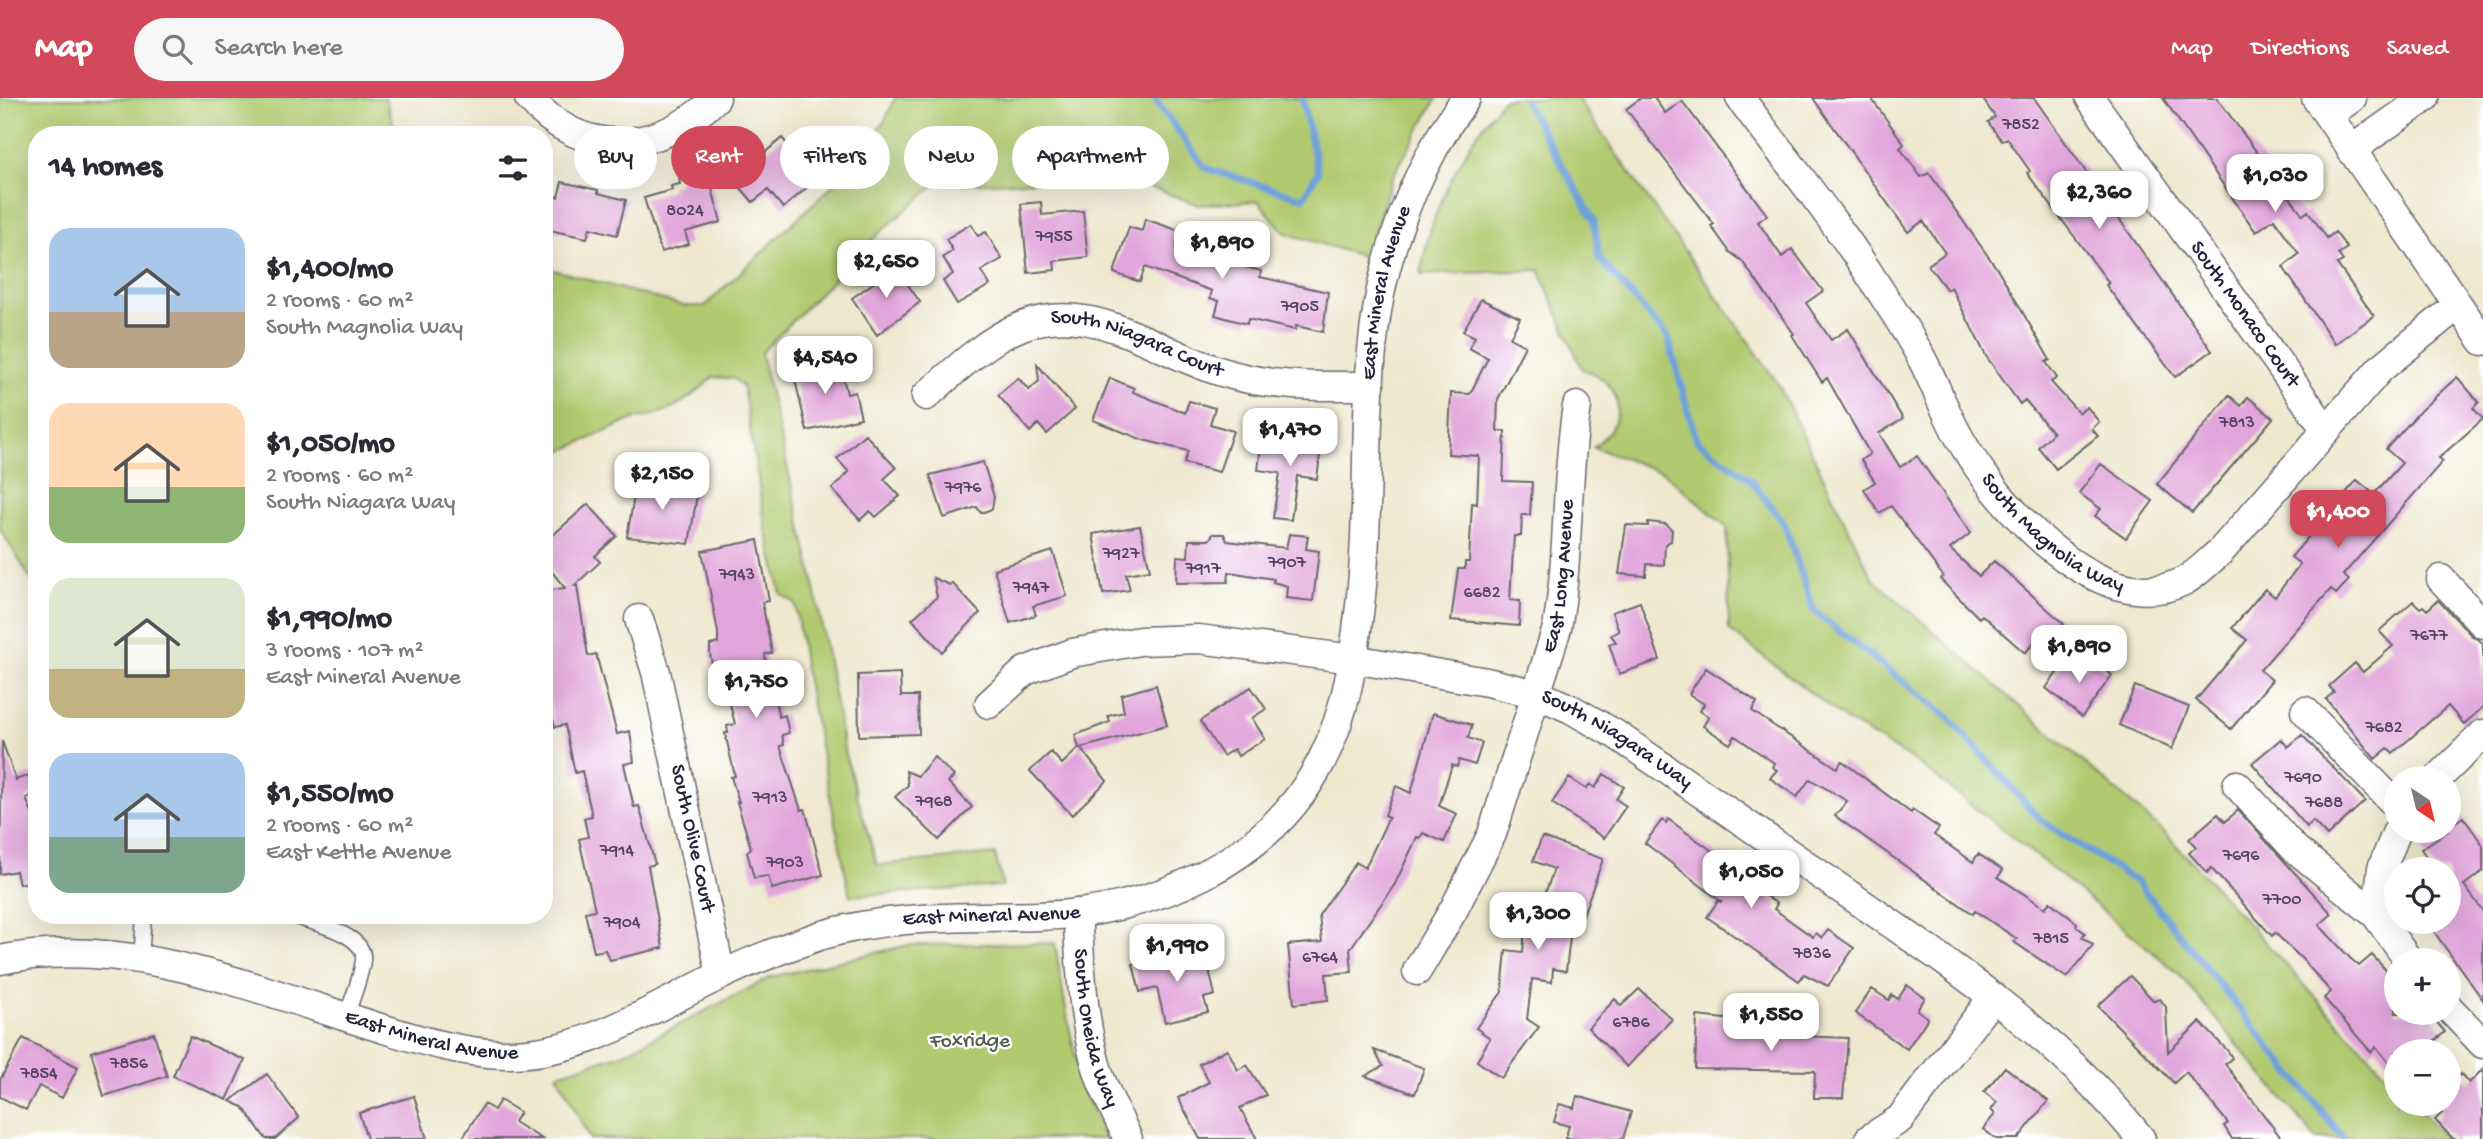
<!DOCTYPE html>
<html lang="en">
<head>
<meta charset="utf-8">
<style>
  body { margin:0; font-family:"Gochi Hand",sans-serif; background:#f7f7f7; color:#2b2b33; height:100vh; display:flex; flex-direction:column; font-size:26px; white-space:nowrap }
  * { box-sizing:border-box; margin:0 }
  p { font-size:23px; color:#7c7c81 }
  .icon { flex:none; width:38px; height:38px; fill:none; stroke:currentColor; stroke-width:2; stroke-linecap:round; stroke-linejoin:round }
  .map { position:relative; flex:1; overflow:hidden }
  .sheet { position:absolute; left:28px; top:28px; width:525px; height:798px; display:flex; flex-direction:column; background:#fff; border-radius:28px; box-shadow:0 7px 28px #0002 }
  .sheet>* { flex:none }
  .guide { position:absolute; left:574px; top:28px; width:665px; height:63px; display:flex; gap:14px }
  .needle { width:46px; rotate:145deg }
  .fabs { position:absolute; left:2384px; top:668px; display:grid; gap:14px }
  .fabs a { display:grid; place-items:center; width:77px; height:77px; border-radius:50%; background:#fff; box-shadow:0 7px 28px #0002; font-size:35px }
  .price { position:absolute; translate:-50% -60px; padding:0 16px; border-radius:14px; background:#fff; color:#222; font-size:23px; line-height:46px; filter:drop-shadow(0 2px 4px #0008) }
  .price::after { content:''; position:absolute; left:50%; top:42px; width:21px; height:16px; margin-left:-10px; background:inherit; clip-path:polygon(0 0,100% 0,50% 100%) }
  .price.active { background:#d1495b; color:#fff }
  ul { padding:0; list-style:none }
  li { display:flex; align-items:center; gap:21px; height:175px; padding:0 21px }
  li span { display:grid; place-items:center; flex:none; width:196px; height:140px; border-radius:21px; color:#555 }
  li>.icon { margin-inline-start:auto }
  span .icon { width:84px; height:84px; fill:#fffc; stroke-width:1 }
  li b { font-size:30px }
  h2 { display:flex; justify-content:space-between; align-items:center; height:84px; padding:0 21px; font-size:30px }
  .pill { padding:0 24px; border-radius:32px; background:#fff; box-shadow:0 7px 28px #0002; font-size:24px; line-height:63px }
  .pill.active { background:#d1495b; color:#fff }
  header { display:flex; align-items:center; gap:42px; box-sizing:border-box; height:98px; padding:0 35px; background:#d1495b; color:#fff }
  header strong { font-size:33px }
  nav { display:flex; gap:38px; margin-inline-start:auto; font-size:24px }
  .search { width:490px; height:63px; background:#f7f7f7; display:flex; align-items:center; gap:18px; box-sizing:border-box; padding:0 24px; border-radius:38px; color:#7c7c81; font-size:26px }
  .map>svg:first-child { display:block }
  .green { fill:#b1ca70; stroke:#6a7656; stroke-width:2 }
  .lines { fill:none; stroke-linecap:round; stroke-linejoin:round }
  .stream { stroke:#6da0d9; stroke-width:7 }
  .building { fill:#e1a5db }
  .lane-casing { stroke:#69676e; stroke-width:17 }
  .street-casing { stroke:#69676e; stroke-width:31 }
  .lane { stroke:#fff; stroke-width:14 }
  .street { stroke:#fff; stroke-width:28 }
  .labels { text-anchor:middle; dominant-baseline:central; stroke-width:5; stroke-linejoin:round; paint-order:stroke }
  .number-label { font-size:18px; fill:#524363 }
  .street-label { font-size:21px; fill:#22223b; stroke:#fff }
  .park-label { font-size:21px; fill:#545d4e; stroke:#fff }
</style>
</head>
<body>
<header>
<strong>Map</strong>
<div class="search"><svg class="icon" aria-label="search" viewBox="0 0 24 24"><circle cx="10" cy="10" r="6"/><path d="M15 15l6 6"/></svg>Search here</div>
<nav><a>Map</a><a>Directions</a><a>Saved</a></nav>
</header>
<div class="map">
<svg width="2483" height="1041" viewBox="0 0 2483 1041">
  <rect width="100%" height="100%" fill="#fff"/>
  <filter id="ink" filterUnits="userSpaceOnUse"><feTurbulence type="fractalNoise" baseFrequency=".0143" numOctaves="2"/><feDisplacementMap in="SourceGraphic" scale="14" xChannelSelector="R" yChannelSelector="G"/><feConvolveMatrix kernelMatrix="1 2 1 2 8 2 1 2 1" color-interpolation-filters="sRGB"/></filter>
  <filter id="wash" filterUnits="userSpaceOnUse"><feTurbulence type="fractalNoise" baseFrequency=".00686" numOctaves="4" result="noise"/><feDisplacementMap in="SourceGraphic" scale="28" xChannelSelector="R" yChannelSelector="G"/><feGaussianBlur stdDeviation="1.57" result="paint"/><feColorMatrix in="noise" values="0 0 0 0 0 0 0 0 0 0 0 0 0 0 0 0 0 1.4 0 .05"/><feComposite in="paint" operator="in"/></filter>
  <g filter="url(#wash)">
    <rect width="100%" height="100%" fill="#eee8ce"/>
    <!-- green -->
    <path class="green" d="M0 0H385L397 37H37V491L0 431Z
      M895 0H1437L1393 78 1365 159 1285 135 1258 103 1199 107 1125 80 935 87 877 137 761 255 813 480 845 656 877 767 995 756 1003 788 850 798 806 578 795 505 781 496 766 431 743 289 734 281 713 279C691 301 667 318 636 320L544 361V169L684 208H705L852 69 885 22Z
      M1504 0H1577L1777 284 1873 481 2166 736 2396 987V1006H2413L2446 1041H2316L2178 875 2045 765 1919 666 1846 622 1729 532 1727 429 1664 375 1593 349C1629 324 1625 284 1582 271L1539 172 1421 177C1428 115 1464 48 1504 0Z
      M1055 845C1066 912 1074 981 1106 1041H590L557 976 622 956 771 879 909 847Z"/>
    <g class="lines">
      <!-- stream -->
      <path class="stream" d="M1154 0 1205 70 1303 100 1318 74 1302 0
        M1525 4 1594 122 1599 161 1668 239 1696 342 1750 381 1784 425 1814 513 1947 618 2041 722 2138 785 2344 1041"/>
    </g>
    <g id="blocks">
      <!-- building -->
      <path class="building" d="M1641 0H1654L1665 15 1682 3 1767 117 1758 124 1782 159 1792 151 1823 193 1806 205 1831 242 1848 231 1903 321 1879 335 1900 369 1917 358 1971 435 1950 451 1979 478 1994 463 2064 526 2041 549 2035 543 2025 555 1982 517 1979 520 1940 481 1943 478 1891 408 1879 415 1864 391 1875 384 1861 362 1870 356 1827 280 1822 284 1792 237 1794 236 1742 163 1730 154 1711 128 1714 126 1626 11Z
        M1813 0H1871L1904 46 1900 50 1921 79 1929 75 2000 175 2050 262 2046 264 2057 280 2051 284 2079 315 2087 309 2099 324 2092 331 2098 338 2056 371 2038 349 2053 335 2025 302 2020 306 1986 258 1951 189 1947 192 1928 167 1945 155 1923 123 1908 134Z
        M1982 0H2034L2212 253 2175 279 2106 187 2109 185 2027 75 2030 73 2007 40 2002 43 1988 24 1995 19Z
        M2163 0H2217L2303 117 2308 113 2327 140 2335 134 2347 150 2338 156 2343 163 2337 166 2374 218 2335 246 2283 169 2299 156 2274 121 2256 134Z
        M782 40 817 81 783 110 768 92 753 104 722 68 745 49 756 62Z
        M707 72 721 124 685 134 689 146 661 154 644 100 672 92 671 88 680 86 679 80Z
        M562 84 598 92V95L626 102 617 137 590 130 587 140 544 131 552 98 558 99Z
        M1041 104 1042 117 1083 113 1088 159 1054 163 1055 172 1028 175 1021 106Z
        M1145 121 1180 133 1176 150 1261 173 1260 179 1328 194 1323 234 1296 228 1295 232 1248 221 1247 226 1215 217 1219 203 1210 200 1212 193 1145 169 1140 184 1114 175 1129 129 1142 133Z
        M971 126 978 138 986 134 1002 161 981 173 990 187 957 206 943 183 953 176 943 159 953 153 946 141Z
        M887 168 899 174 920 204 877 237 852 200 879 181 878 174Z
        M1481 201 1520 220 1510 240 1525 248 1498 301 1497 333H1505L1503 383 1532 384 1530 417H1522L1521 438H1514L1510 502 1520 503 1519 528 1451 522 1458 471H1465V464H1469L1472 405 1477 406 1479 358 1448 356 1451 295 1470 296 1488 260 1469 250 1475 239 1463 233Z
        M839 262 847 296 855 294 861 320 807 333 793 273Z
        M1037 266 1075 311 1047 336 1038 326 1030 334 998 297 1018 280 1029 292 1039 283Z
        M2457 279 2479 304 2473 310 2483 321 2439 360 2443 363 2343 477 2349 482 2336 496 2331 491 2260 572 2272 582 2231 631 2196 602 2247 542 2232 530 2265 491 2275 499 2300 466 2291 459 2357 382 2374 396 2402 365 2386 351 2421 312Z
        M1110 280 1134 290 1133 294 1185 315 1189 303 1215 310 1210 326 1233 333 1219 374 1184 365 1188 353 1143 342 1093 322Z
        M2229 297 2241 308 2248 299 2273 320 2192 415 2157 386Z
        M865 336 896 370 884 381 900 398 876 419 870 413 860 422 832 391 849 374 837 361Z
        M1297 338 1322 341 1317 381 1297 378 1291 422 1273 420 1280 375 1258 372 1262 341 1288 344 1289 341 1297 342Z
        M983 364 994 399 992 411 981 415 977 409 944 420 930 377Z
        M2101 366 2153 403 2126 440 2095 418 2101 411 2079 395Z
        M637 381 698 391 689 446 627 439Z
        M588 406 617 438 595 458 600 464 574 488H577L588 558 596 556 617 636 630 633 634 664 624 666 634 709 639 708 655 766 648 768 663 850 610 862 605 852 594 854 585 814 595 812 579 741 588 739 584 720 592 718 582 673 575 675 565 627 555 629 544 582V493L565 490 544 464V445Z
        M1648 424 1666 426 1672 432 1671 443 1665 446 1664 467 1647 466 1646 478 1619 476 1626 427 1648 428Z
        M1140 428 1150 472 1126 476 1130 492 1103 496 1093 436Z
        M1213 436H1224L1227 443 1286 450 1289 436 1308 438 1306 451 1319 453 1313 503 1286 500 1287 488 1273 484 1274 481 1229 474 1228 484 1176 485 1177 458 1188 459 1189 442H1209Z
        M758 442 769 503 762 504 772 555 765 556 766 567 779 619 785 617 789 635 782 637 784 647 780 648 801 712 805 711 823 777 772 791 768 778 754 780 747 754 751 750 737 704H739L731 679 735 678 725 635H728L727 628 735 626 725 586 716 588 710 555V547L718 545V534L702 453Z
        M1053 453 1067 498 1033 508 1036 517 1010 525 994 471Z
        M933 480 950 487 952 485 980 515 942 554 912 521 937 499Z
        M2438 502 2471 537 2483 545V609L2464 626 2448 608 2393 655 2388 650 2375 661 2326 601 2334 594 2329 588 2355 565 2363 574 2393 548 2379 533 2413 503 2420 510 2423 508 2427 512Z
        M1640 504 1660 562 1619 576 1609 546 1616 544 1611 537 1619 533 1612 514Z
        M2067 561 2086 571 2092 563 2112 577 2082 619 2046 590Z
        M1706 570 1757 604 1752 613 1837 670 1842 663 1911 715 1913 712 1939 730 1934 737 1973 764 1978 756 2003 772 1998 779 2045 810 2050 804 2077 825 2076 828 2085 835 2082 839 2093 847 2067 880 2014 844 2017 841 1975 813 1973 816 1835 718 1847 703 1810 681 1797 699 1770 680 1777 672 1772 669 1774 665 1735 638 1730 646 1703 628 1709 619 1700 613 1704 606 1689 596Z
        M900 575 901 598H918L919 636 859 638 858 577Z
        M1156 587 1167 627 1080 650 1107 683 1072 717 1030 673 1051 654 1062 666 1079 650 1075 637 1110 624 1108 618 1124 614 1121 597Z
        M2135 588 2189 609 2172 651 2119 627Z
        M1251 589 1266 611 1252 620 1265 641 1238 658 1234 651 1223 658 1200 623Z
        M1433 615 1472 627 1468 640 1482 645 1475 667 1459 662 1457 669 1452 667 1439 708 1457 716 1444 744 1423 735 1420 740 1417 739 1395 786 1350 851 1352 874 1326 876 1328 902 1294 906 1288 847 1322 844 1319 817 1356 764 1365 770 1389 719 1385 717 1396 688 1411 695Z
        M2302 637 2365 703 2327 738 2313 723 2307 729 2252 665 2281 641 2288 649Z
        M2 643 16 682 32 676 37 688V696L26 700 37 728V783L19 786 16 773 0 776Z
        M934 659 954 678 948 684 972 709 939 742 895 699 908 687 906 673 918 678Z
        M1604 676 1624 689 1616 701 1626 708 1604 740 1552 705 1569 680 1586 691 1590 686 1595 690Z
        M2238 712 2332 816 2319 827 2350 860 2359 868 2372 857 2396 883V915H2429L2445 934 2433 944 2441 954H2396V973L2376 949 2371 954 2324 900 2331 894 2302 861 2275 835 2272 838 2211 770 2207 775 2189 755 2196 749 2189 741 2218 716 2225 724Z
        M2463 719 2483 747V773L2464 787 2483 813V902L2427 824H2448V772H2436L2421 751 2448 733V729Z
        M1668 721 1762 789 1759 793 1777 806 1774 811 1813 839 1816 835 1822 840 1828 832 1854 850 1828 888 1804 876 1799 883 1707 819 1718 803 1722 804 1645 745 1662 722 1666 725Z
        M1542 739 1603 761 1583 817 1573 814 1566 873 1553 871 1552 884 1532 881 1527 921 1539 929 1501 980 1477 963 1490 940 1476 930 1502 894 1506 852 1523 854 1525 831H1532L1554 771 1533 763Z
        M1196 852 1199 865 1207 863 1215 897 1204 900 1208 914 1165 924 1157 890 1140 894 1133 866Z
        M2130 878 2154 903 2160 901 2166 909 2168 954 2200 924 2228 953 2232 960 2225 966 2282 1041H2232L2224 1028 2228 1025 2186 974 2174 985 2098 908Z
        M1907 887 1925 900 1917 912 1928 920 1907 951 1855 915 1872 891 1889 902 1892 897 1898 901Z
        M1639 891 1672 921 1627 969 1588 930 1615 901 1621 908Z
        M1697 918 1743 923V928L1767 931V937L1848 940 1843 1000H1814L1815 973 1695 971Z
        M154 935 167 978 104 998 91 954Z
        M190 938 245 962 227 1002 173 978Z
        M23 940 78 969 62 1000 39 988 26 1012 0 999V982Z
        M1227 951 1238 972 1247 967 1266 997 1240 1010 1257 1041H1200L1178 1000 1209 984 1199 966Z
        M1374 952 1424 970 1415 996 1365 978 1383 968Z
        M2005 969 2048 1003 2018 1041H1996L1983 1031 1995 1016 1991 1012 1997 1004 1984 994Z
        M2483 971V1041H2453L2435 1022 2442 1015 2434 1006H2448V988L2461 976 2469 985Z
        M267 976 299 1020 275 1041H266L243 1009 230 1003Z
        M414 998 427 1041H367L359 1015Z
        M1577 998 1631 1014 1623 1041H1565L1569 1028 1554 1024 1559 1006 1574 1010Z
        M500 1002 520 1014 514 1024 542 1041H462L484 1006 494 1012Z"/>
    </g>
  </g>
  <g filter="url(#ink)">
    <use href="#blocks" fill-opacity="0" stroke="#69676e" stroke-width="2"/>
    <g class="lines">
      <defs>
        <path id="lane" d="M289 817C308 824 367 835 363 862 361 880 352 901 346 919
          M141 862 144 817"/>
        <g id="street">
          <path d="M529 0C583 62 659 56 716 0"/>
          <path id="s1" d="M1740 0C1786 62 1836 123 1877 188 1893 212 1909 236 1922 261 1937 290 1948 323 1966 351 2003 412 2103 524 2184 483 2197 476 2209 463 2221 453L2380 271 2458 207"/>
          <path id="s2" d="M2090 0 2326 332"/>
          <path d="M2316 0 2483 243"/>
          <path d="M2328 17 2352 0"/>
          <path d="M2351 52 2425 0"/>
          <path id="s3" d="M926 298C995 236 1038 196 1133 237 1163 249 1191 265 1222 274 1271 290 1319 288 1370 288"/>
          <path d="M2441 481 2483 526"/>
          <path id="s4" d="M639 521 656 574 721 877"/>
          <path id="s5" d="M989 606 1025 573 1072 555 1140 543 1199 541 1353 561 1487 584 1537 596 1571 611 1615 636C1695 691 1776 746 1857 802 1960 873 2062 942 2141 1041"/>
          <path d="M2305 613 2396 707"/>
          <path d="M2437 681 2483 636"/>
          <path d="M2237 687 2294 750 2376 817 2409 863"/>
          <path id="s6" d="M1077 815C1081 871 1082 929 1101 982 1109 1002 1119 1021 1128 1041"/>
          <path d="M2376 817 2382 770 2397 733"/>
          <path id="s7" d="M0 862C126 836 253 890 371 927 414 940 458 955 505 956 584 957 652 910 721 877 753 862 786 849 819 838 892 816 965 820 1039 818 1150 815 1270 765 1322 662 1348 611 1355 554 1361 498 1371 404 1362 307 1377 213 1389 139 1421 61 1466 0"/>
          <path id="s8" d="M1417 873 1454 811 1492 736 1557 530C1570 457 1565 382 1577 308"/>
          <path d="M2448 909 2483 946"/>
          <path d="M1869 1041 1900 1021 1993 899"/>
        </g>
      </defs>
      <!-- lane casing -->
      <use href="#lane" class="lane-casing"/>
      <!-- street casing -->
      <use href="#street" class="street-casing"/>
      <!-- lane -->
      <use href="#lane" class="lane"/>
      <!-- street -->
      <use href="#street" class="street"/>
    </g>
  </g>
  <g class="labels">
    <!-- number labels -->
    <g class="number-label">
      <text x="2021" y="27">7852</text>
      <text x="685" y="113">8024</text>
      <text x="1054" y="139">7955</text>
      <text x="1300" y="209">7905</text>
      <text x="2237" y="325">7813</text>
      <text x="963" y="390">7976</text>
      <text x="1121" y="456">7927</text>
      <text x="1287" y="465">7907</text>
      <text x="1203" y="471">7917</text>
      <text x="737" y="477">7943</text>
      <text x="1031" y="490">7947</text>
      <text x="1482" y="495">6682</text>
      <text x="2429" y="538">7677</text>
      <text x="2384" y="630">7682</text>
      <text x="2303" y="680">7690</text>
      <text x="770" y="700">7913</text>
      <text x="934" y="704">7968</text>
      <text x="2324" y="705">7688</text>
      <text x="617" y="753">7914</text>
      <text x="2241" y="758">7696</text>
      <text x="785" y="765">7903</text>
      <text x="2282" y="802">7700</text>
      <text x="622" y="825">7904</text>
      <text x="2051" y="841">7815</text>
      <text x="1812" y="856">7836</text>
      <text x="1320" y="860">6764</text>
      <text x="1631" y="925">6786</text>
      <text x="129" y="966">7856</text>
      <text x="39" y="976">7854</text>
    </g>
    <!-- street labels -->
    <g class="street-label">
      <text stroke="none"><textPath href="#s7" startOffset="1892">East Mineral Avenue</textPath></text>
      <text stroke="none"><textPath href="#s2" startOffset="266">South Monaco Court</textPath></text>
      <text stroke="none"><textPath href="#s3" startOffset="240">South Niagara Court</textPath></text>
      <text stroke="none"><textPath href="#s1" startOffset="542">South Magnolia Way</textPath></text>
      <text stroke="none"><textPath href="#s8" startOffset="424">East Long Avenue</textPath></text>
      <text stroke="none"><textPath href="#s5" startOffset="662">South Niagara Way</textPath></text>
      <text stroke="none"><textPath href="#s4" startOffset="226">South Olive Court</textPath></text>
      <text stroke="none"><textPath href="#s7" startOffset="1031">East Mineral Avenue</textPath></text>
      <text stroke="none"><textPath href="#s6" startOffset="117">South Oneida Way</textPath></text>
      <text stroke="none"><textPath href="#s7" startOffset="443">East Mineral Avenue</textPath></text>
    </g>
    <!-- park labels -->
    <g class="park-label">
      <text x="970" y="944">Foxridge</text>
    </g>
  </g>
</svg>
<div class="fabs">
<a><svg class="needle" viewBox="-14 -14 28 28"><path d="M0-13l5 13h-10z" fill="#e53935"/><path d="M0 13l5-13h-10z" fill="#7c7c81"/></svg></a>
<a><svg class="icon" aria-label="locate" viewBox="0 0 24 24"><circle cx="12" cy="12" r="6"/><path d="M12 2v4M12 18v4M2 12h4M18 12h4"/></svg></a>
<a>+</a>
<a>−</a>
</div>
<b class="price" style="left:2275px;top:116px">$1,030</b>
<b class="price" style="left:2099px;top:133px">$2,360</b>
<b class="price" style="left:1222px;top:183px">$1,890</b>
<b class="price" style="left:886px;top:202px">$2,650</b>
<b class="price" style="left:825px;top:298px">$4,540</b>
<b class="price" style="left:1290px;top:370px">$1,470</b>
<b class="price" style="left:662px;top:414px">$2,150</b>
<b class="price active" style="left:2338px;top:452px">$1,400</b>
<b class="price" style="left:2079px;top:587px">$1,890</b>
<b class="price" style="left:756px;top:622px">$1,750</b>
<b class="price" style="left:1751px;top:812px">$1,050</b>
<b class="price" style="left:1538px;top:854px">$1,300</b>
<b class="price" style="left:1177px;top:886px">$1,990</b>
<b class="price" style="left:1771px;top:955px">$1,550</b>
<div class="guide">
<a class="pill">Buy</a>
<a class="pill active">Rent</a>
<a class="pill">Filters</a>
<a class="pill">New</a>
<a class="pill">Apartment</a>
</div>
<section class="sheet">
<h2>14 homes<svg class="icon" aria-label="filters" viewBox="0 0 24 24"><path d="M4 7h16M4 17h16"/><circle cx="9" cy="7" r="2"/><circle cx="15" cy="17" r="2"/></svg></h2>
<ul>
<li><span style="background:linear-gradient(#a9c7e8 60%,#b9a48a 0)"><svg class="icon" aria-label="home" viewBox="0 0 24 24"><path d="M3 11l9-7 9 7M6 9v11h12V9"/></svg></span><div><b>$1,400/mo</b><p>2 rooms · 60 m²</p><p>South Magnolia Way</p></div></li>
<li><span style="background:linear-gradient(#ffd9b3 60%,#8fb573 0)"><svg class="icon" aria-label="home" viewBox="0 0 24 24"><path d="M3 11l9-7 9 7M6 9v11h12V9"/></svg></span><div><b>$1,050/mo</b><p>2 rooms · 60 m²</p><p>South Niagara Way</p></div></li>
<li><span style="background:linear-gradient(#dfe7d0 65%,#c2b280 0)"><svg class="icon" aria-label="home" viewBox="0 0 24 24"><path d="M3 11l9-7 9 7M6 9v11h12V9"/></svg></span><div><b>$1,990/mo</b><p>3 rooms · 107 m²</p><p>East Mineral Avenue</p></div></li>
<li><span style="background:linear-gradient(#a9c7e8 60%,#7fa58c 0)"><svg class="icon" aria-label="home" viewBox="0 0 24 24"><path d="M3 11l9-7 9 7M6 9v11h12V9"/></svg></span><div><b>$1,550/mo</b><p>2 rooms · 60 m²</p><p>East Kettle Avenue</p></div></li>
</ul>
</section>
</div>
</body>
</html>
